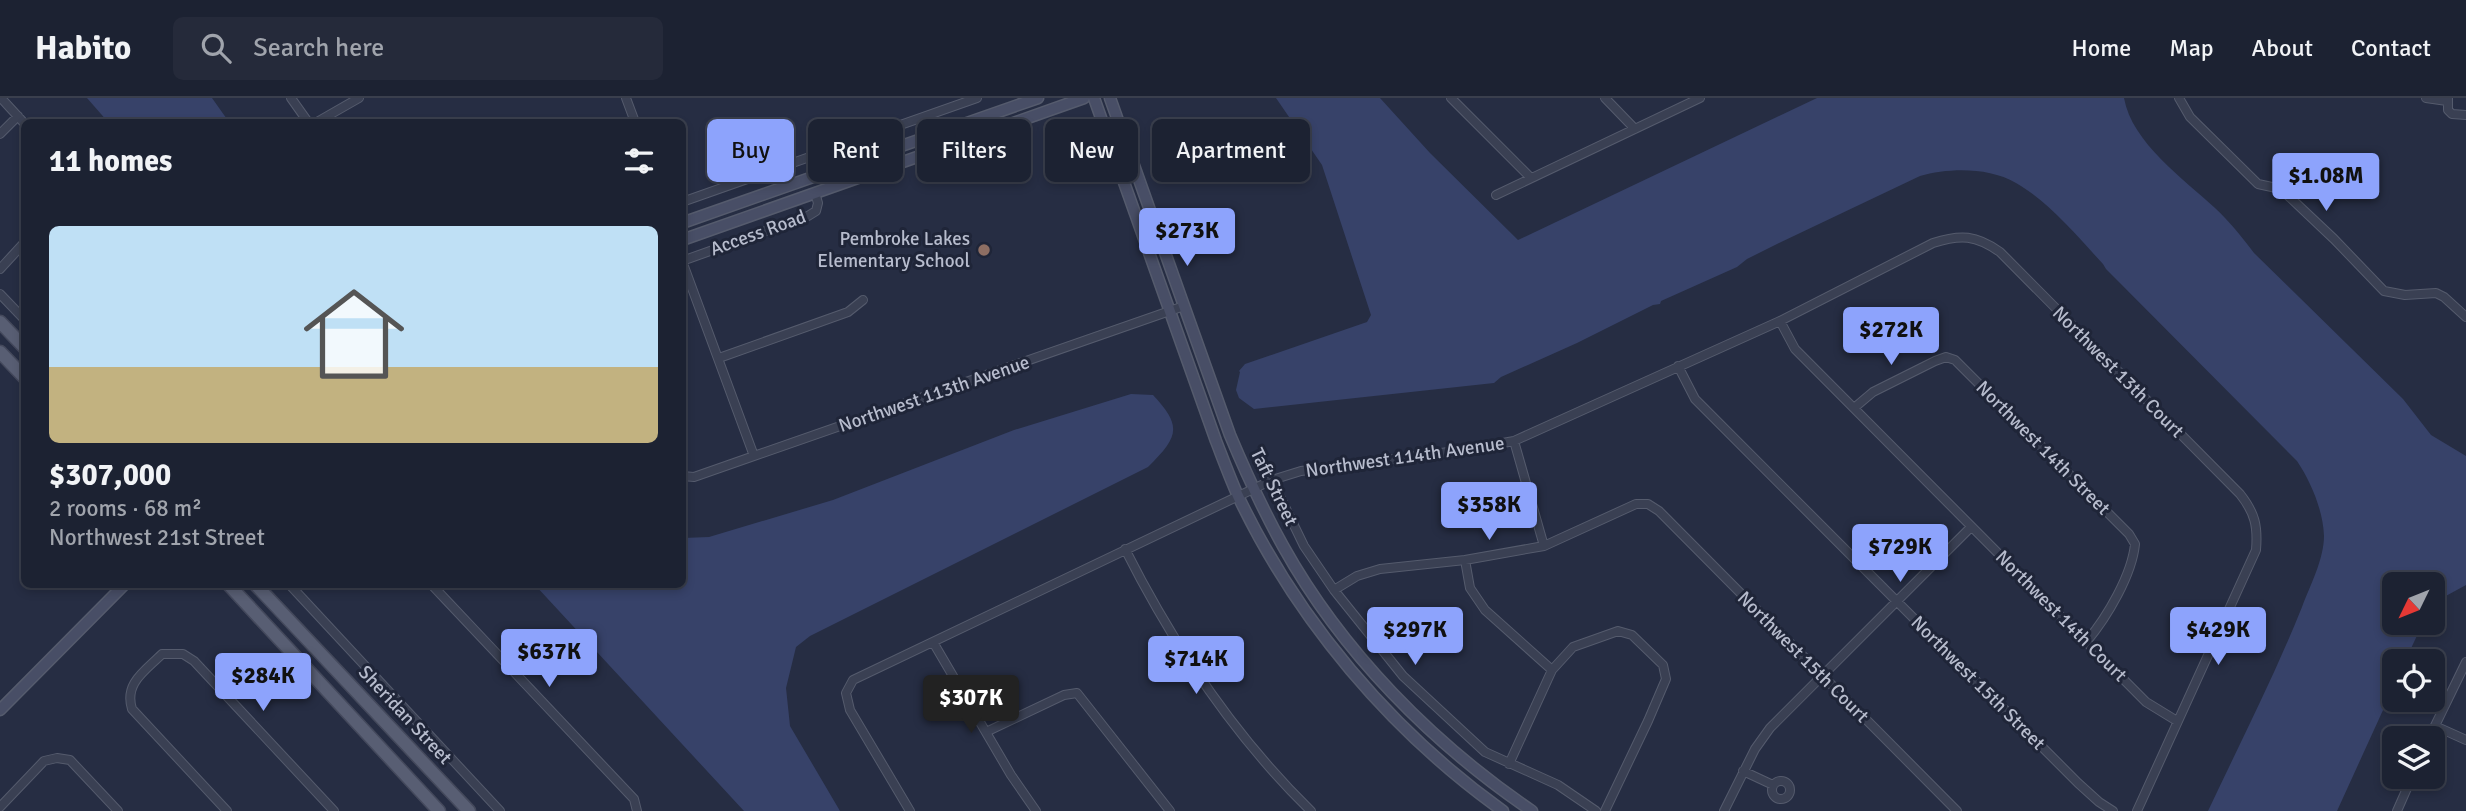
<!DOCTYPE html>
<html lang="en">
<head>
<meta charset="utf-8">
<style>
  body { margin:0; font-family:Signika,sans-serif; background:#252a3a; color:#f1f3f6; height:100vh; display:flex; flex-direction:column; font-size:26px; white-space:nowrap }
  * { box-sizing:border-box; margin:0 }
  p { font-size:23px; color:#a0a4ac }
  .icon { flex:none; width:38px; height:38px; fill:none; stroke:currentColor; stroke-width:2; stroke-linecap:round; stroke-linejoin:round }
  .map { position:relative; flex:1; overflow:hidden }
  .panel { position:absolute; left:21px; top:21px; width:665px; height:469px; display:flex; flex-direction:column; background:#1c2232; border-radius:10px; box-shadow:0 4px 10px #0003,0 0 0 2px #3a3f4d }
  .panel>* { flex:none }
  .hud { position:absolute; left:707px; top:21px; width:665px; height:63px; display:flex; gap:14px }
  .needle { width:46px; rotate:227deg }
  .buttons { position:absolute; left:2382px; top:474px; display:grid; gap:14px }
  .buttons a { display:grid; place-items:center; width:63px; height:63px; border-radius:10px; background:#1c2232; box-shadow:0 4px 10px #0003,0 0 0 2px #3a3f4d; font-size:35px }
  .price { position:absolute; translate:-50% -60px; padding:0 16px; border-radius:7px; background:#8da3fc; color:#111; font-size:23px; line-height:46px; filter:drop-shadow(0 2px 4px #0008) }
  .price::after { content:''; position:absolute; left:50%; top:42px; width:21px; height:16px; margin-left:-10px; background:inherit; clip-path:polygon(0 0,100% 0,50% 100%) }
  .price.selected { background:#222; color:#fff }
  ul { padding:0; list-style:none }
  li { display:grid; align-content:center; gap:14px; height:371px; padding:0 28px }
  li span { display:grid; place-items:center; height:217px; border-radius:10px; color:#555 }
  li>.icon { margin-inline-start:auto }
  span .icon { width:126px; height:126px; fill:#fffc; stroke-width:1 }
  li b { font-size:30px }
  h2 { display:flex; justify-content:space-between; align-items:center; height:84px; padding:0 28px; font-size:30px }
  .pill { padding:0 24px; border-radius:10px; background:#1c2232; box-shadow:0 4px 10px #0003,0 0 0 2px #3a3f4d; font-size:24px; line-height:63px }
  .pill.selected { background:#8da3fc; color:#111 }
  header { display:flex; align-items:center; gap:42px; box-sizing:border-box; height:98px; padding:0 35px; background:#1c2232; border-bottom:2px solid #3a3f4d }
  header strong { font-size:33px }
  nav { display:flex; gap:38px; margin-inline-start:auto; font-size:24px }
  .search { width:490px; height:63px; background:#252a3a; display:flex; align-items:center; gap:18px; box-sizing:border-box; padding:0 24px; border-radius:10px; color:#a0a4ac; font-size:26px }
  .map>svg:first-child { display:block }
  .water { fill:#374269 }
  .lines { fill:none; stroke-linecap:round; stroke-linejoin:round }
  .street-casing { stroke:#555b6d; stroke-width:10 }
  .secondary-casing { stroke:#555b6d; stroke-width:13 }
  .primary-casing { stroke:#44495c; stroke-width:15 }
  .street { stroke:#3a4053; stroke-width:8 }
  .secondary { stroke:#484e66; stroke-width:10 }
  .primary { stroke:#585e73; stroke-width:12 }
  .education-dot { fill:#8d6e63; stroke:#1f2538; stroke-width:2.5 }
  .labels { text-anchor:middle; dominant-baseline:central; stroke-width:6; stroke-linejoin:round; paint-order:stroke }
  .street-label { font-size:19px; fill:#b7bccd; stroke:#1f2538 }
  .poi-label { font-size:19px; fill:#b7bccd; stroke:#1f2538; text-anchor:end }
</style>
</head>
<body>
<header>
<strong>Habito</strong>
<div class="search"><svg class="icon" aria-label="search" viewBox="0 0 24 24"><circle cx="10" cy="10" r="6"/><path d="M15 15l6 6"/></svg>Search here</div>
<nav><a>Home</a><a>Map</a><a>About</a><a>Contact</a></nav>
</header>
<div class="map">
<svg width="2466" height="713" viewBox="0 0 2466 713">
  <rect width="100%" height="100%" fill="#262d43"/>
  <!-- water -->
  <path class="water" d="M87 0H212L229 24H108Z
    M1276 0H1380L1430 55 1518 142 1817 0H2124C2132 45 2184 81 2215 110 2230 124 2242 139 2254 155L2403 301 2431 337 2466 358V487L2444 499 2433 510 2432 486H2394V525H2423L2405 563 2394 564V588L2337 713H2208C2240 645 2274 579 2302 509 2310 488 2324 461 2324 438 2323 412 2311 384 2297 363L2106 171 2103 166C2077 138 2049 104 2016 85 1988 69 1949 70 1920 78L1777 146 1747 161 1737 169 1661 203 1660 206 1653 207 1577 245 1501 279 1494 285 1254 311 1239 300 1236 292 1240 274 1239 273 1245 266 1367 224 1371 217 1322 67Z
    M1131 296 1153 297C1183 329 1178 339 1148 369L810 538 796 549 786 590 790 628 840 713H744L535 487 682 486 683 440 709 439 833 402 1014 332Z"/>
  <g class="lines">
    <defs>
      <path id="street" d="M1 0 24 25
        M291 0 308 24
        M626 0 635 24
        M1451 0 1531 80
        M1605 0 1635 31
        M2179 0 2190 19 2258 86 2281 91 2334 141 2384 193 2405 197 2436 195 2444 199 2466 219
        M2426 0 2447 3
        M2448 0V12L2452 16 2466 17
        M317 24 359 0
        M0 36 18 18
        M1496 97 1700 0
        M682 104 977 0
        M682 163 754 358
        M682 163 808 118 816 113 818 105 815 95
        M0 171 24 145
        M0 196 24 221
        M1780 223 1795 251 2146 604 2177 623
        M719 260 848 214 863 202
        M1678 268 1695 301 2078 685 2099 704 2113 713
        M1854 310 1873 294 1935 263 1946 259 1955 262 2129 436 2135 446C2132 477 2107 519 2087 543
        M1514 343 1544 448
        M682 378 694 379 754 358 1184 208
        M1272 382 1304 448 1334 492 1403 578 1485 654 1558 687 1596 713
        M1125 451C1173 546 1234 638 1311 713
        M1465 462 1470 490 1485 512 1552 572 1573 549 1618 533 1632 537 1663 567 1666 581 1648 623 1605 713
        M289 486 500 713
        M431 486 634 701 637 713
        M1334 492 1357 478 1380 471 1465 462 1544 448 1636 406H1648L1659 413 1957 713
        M933 544 1011 677 1036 713
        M2435 628 2466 642
        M986 634 1064 597 1077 595 1170 713
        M2429 640 2466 564
        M1509 666 1552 572
        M1743 673 1773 687
        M1772 692a9 9 0 1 1 18 0a9 9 0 1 1-18 0Z
        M0 709 44 663 57 660 70 662 118 713
        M227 713 132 611C124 585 145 573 162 556H183L194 563 334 713
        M910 713 850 612 846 595 853 582 1272 382 1301 373 1464 352 1514 343 1780 223 1933 145C1961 136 1976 137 2000 154L2240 396C2255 415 2258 428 2256 452L2137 713
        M1724 713 1755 651 1770 630 1971 429
        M2397 713 2412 679"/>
      <path id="secondary" d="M1094 0 1216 343C1223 361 1230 380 1238 398 1297 522 1391 633 1503 713
        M1110 0 1230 337C1246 375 1263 412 1283 448 1342 554 1432 645 1532 713
        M682 125 1038 0
        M682 142 1084 0
        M0 612 125 486"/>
      <path id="primary" d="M0 224 24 249
        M0 254 24 279
        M228 486 439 713
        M255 486 469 713"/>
    </defs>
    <!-- street casing -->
    <use href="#street" class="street-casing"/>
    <!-- secondary casing -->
    <use href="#secondary" class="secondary-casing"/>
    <!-- primary casing -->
    <use href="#primary" class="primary-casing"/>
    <!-- street -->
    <use href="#street" class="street"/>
    <!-- secondary -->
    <use href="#secondary" class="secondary"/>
    <!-- primary -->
    <use href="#primary" class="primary"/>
  </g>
  <!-- markers -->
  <circle class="education-dot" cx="984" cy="152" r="7"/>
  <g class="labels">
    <!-- street labels -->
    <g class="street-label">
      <text transform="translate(758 135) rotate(-20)">Access Road</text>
      <text transform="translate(2118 274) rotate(45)">Northwest 13th Court</text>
      <text transform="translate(934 296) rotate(-19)">Northwest 113th Avenue</text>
      <text transform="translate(2043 350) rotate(45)">Northwest 14th Street</text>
      <text transform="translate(1405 359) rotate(-8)">Northwest 114th Avenue</text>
      <text transform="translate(1274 389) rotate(64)">Taft Street</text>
      <text transform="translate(2061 518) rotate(45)">Northwest 14th Court</text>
      <text transform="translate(1803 559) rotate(45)">Northwest 15th Court</text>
      <text transform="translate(1978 585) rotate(45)">Northwest 15th Street</text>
      <text transform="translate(405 617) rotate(47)">Sheridan Street</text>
    </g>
    <!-- poi labels -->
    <g class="poi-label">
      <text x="970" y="141">Pembroke Lakes<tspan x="970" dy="22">Elementary School</tspan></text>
    </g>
  </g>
</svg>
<div class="buttons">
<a><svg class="needle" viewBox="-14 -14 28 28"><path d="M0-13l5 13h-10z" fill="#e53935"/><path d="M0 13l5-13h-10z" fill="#a0a4ac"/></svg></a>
<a><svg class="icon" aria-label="locate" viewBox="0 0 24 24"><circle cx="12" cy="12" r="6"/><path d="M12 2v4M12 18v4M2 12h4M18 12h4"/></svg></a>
<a><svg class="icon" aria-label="layers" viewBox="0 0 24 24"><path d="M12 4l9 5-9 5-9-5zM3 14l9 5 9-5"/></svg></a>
</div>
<b class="price" style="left:2326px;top:115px">$1.08M</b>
<b class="price" style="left:1187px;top:170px">$273K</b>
<b class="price" style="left:1891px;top:269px">$272K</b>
<b class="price" style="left:1489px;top:444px">$358K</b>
<b class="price" style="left:1900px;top:486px">$729K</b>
<b class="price" style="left:1415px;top:569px">$297K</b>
<b class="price" style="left:2218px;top:569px">$429K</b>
<b class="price" style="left:549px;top:591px">$637K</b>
<b class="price" style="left:1196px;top:598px">$714K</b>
<b class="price" style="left:263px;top:615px">$284K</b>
<b class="price selected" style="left:971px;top:637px">$307K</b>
<div class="hud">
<a class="pill selected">Buy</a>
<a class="pill">Rent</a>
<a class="pill">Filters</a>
<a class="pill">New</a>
<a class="pill">Apartment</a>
</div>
<section class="panel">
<h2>11 homes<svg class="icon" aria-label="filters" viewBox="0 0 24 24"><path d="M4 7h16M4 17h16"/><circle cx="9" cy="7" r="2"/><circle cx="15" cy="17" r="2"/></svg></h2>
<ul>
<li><span style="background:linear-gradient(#bfe0f5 65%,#c2b280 0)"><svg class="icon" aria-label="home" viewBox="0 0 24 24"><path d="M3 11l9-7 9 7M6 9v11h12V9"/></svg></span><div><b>$307,000</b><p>2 rooms · 68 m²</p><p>Northwest 21st Street</p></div></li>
</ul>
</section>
</div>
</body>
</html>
